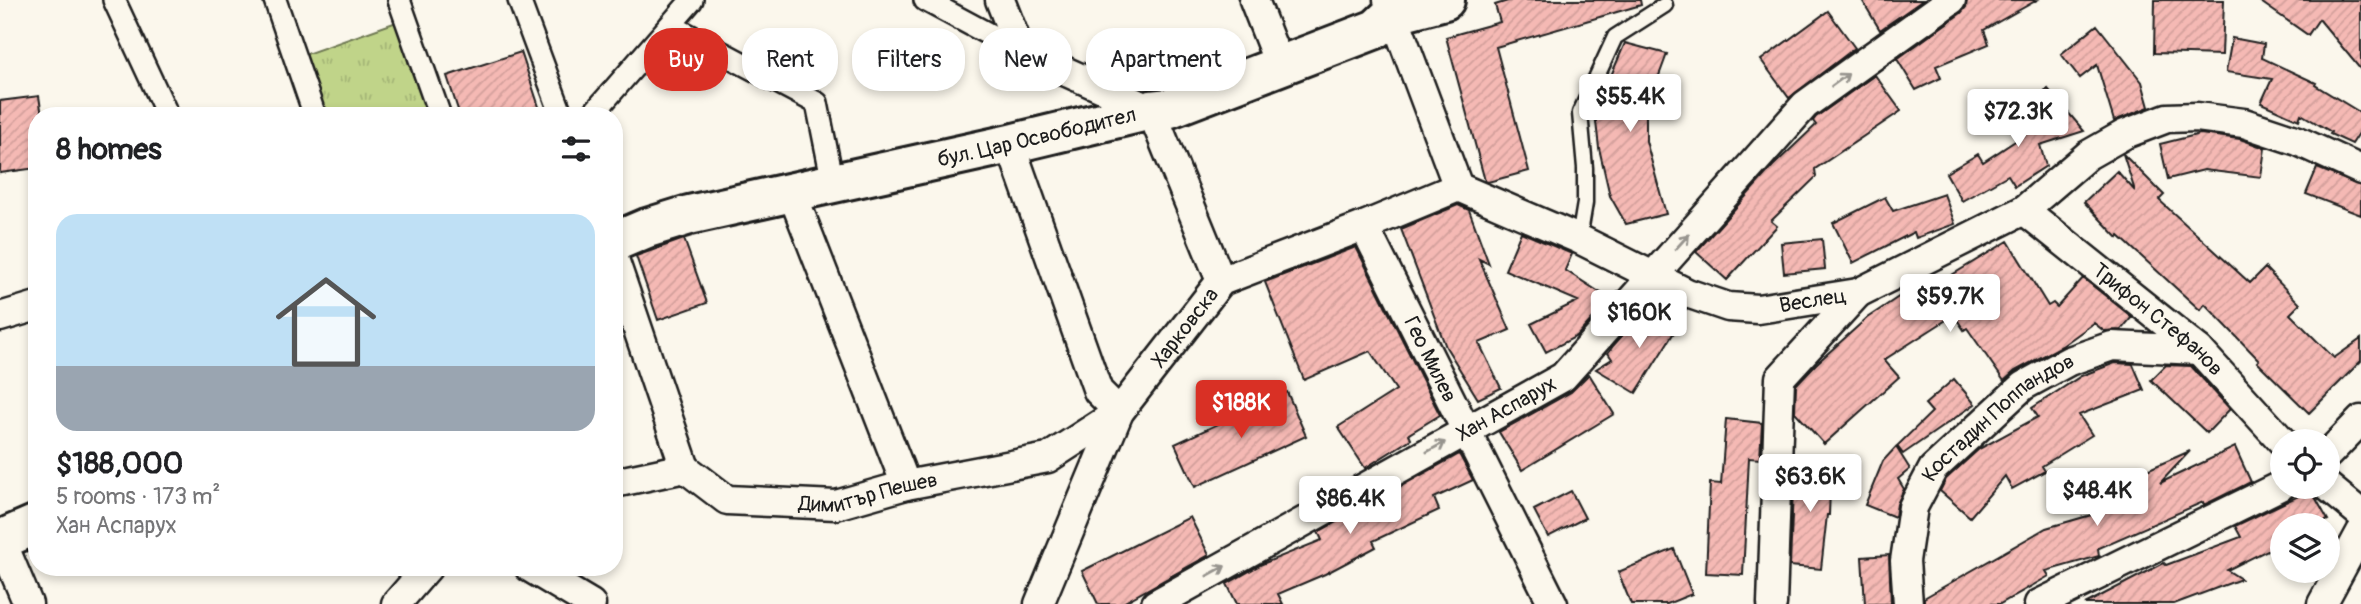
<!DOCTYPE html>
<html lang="en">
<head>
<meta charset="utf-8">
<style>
  body { margin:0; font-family:Pangolin,sans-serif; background:#f6f6f6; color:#202124; height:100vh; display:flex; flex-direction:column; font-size:26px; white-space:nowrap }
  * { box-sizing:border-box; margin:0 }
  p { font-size:23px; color:#757577 }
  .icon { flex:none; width:38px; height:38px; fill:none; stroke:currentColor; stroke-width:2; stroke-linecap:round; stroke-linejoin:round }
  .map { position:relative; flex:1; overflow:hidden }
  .side { position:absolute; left:28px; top:107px; width:595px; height:469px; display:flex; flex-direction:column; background:#fff; border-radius:28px; box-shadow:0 4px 10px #0003 }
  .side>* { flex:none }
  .hud { position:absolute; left:644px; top:28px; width:665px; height:63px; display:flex; gap:14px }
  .controls { position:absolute; left:2270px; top:429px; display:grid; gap:14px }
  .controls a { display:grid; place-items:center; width:70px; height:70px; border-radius:50%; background:#fff; box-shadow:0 4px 10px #0003; font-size:35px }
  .price { position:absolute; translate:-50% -60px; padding:0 16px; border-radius:7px; background:#fff; color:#222; font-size:23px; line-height:46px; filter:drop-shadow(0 2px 4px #0008) }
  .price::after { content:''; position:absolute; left:50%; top:42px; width:21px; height:16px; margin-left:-10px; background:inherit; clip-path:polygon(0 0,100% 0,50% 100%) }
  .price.active { background:#d93025; color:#fff }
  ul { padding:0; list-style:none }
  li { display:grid; align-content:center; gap:14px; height:371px; padding:0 28px }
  li span { display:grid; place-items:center; height:217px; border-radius:21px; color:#555 }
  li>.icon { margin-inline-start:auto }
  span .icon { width:126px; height:126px; fill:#fffc; stroke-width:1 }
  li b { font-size:30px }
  h2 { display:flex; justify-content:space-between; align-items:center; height:84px; padding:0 28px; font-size:30px }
  .chip { padding:0 24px; border-radius:28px; background:#fff; box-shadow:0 4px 10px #0003; font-size:24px; line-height:63px }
  .chip.active { background:#d93025; color:#fff }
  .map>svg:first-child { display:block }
  .park { fill:url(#park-tufts); stroke:#6e7852; stroke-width:2 }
  .building { fill:url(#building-hatch); stroke:#1c1c1c; stroke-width:2 }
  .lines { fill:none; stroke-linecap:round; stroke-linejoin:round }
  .service-casing { stroke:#1c1c1c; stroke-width:19 }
  .pedestrian-casing { stroke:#1c1c1c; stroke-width:26 }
  .minor-casing { stroke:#1c1c1c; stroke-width:33 }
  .secondary-casing { stroke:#1c1c1c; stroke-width:44 }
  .service { stroke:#fbf7ec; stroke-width:14 }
  .pedestrian { stroke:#fbf7ec; stroke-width:21 }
  .minor { stroke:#fbf7ec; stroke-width:28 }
  .secondary { stroke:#fbf7ec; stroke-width:38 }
  .oneway { stroke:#97948e }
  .labels { text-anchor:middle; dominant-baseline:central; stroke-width:7; stroke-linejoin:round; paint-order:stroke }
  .street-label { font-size:21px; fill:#1c1c1c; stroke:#fbf7ec }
</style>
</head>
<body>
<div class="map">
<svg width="2361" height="604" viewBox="0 0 2361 604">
  <defs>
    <pattern id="park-tufts" width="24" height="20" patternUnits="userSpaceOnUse" patternTransform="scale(1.75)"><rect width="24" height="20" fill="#c0d489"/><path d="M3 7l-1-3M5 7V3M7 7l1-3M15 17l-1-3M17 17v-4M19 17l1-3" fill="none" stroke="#a4b576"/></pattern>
    <pattern id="building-hatch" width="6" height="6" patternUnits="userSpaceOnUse" patternTransform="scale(1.75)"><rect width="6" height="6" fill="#f5b9b4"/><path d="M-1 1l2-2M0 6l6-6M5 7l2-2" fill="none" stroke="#d19e9a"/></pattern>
  </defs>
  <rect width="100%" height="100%" fill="#fbf7ec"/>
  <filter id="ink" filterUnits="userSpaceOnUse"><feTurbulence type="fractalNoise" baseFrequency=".0143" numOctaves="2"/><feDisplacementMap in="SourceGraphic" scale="14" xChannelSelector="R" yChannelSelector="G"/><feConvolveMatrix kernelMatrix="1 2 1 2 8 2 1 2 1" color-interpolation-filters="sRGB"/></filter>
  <g filter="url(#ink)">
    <!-- park -->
    <path class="park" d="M405 19 440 115H315L295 58Z"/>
    <!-- building -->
    <path class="building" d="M1511 0H1640L1641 5 1496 47 1529 171 1488 182 1485 181 1446 37 1500 22 1495 5Z
      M1862 0H1923L1880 30Z
      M1967 0H2037L1984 30 1989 44 1936 66 1941 78 1916 90 1897 59 1961 13 1966 7Z
      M2155 0H2224L2222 55 2154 53Z
      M2258 0H2361V70L2319 19 2308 35Z
      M1828 11 1855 48 1789 98 1761 60Z
      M2097 25 2142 82 2149 107 2114 121 2097 65 2080 78 2061 54Z
      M2232 38 2264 44 2262 58 2316 83 2315 85 2361 113V130L2352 144 2330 134 2331 132 2301 114 2299 120 2261 103 2272 79 2226 72Z
      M1625 43 1667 54 1646 111V141L1666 214 1626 224 1610 196 1599 148 1595 113Z
      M521 52 542 116H460L447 76Z
      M1875 75 1901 111 1815 169 1816 177 1771 221 1777 226 1727 280 1696 252 1773 166 1816 125 1813 121 1816 117Z
      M2048 89 2084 131 2040 145 2046 166 2015 186 2008 175 1962 201 1946 173 1978 154 1983 162 2032 130 2019 113Z
      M39 96 42 116H37V168L0 173V101Z
      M2200 134 2240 139 2265 148 2261 177 2204 170 2168 179 2160 144Z
      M2123 154 2164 195 2159 200 2250 283 2265 268 2300 304 2290 314 2334 358 2361 339V361L2309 413 2257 362 2259 360 2205 304 2200 310 2119 236 2118 238 2084 202 2117 171 2135 191Z
      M2317 168 2361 186V215L2306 194Z
      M1944 194 1955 224 1916 238 1914 232 1853 263 1833 223 1885 197 1893 211Z
      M1458 205 1469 210 1489 264 1479 259 1510 330 1479 343 1501 388 1478 399 1446 347 1401 229Z
      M1521 232 1572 254 1565 270 1610 299 1577 336 1546 352 1531 324 1578 301 1505 270Z
      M684 239 707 303 658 320 636 256Z
      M1822 239 1825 269 1784 273 1781 243Z
      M2008 241 2048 306 2053 303 2057 307 2083 278 2132 317 2121 330 2104 331 2094 323 2062 346 2015 371 2004 381 1967 328 1964 330 1954 315 1884 360 1899 377 1824 444 1795 412 1796 385 1816 364 1867 318 1921 282 1927 290Z
      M1356 247 1440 415 1409 434 1411 439 1365 468 1338 427 1396 390 1370 351 1304 380 1265 282Z
      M1647 307 1678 326 1636 393 1596 369 1612 359 1608 353 1613 346Z
      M2115 363 2133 364 2144 390 2079 415 2092 435 2042 466 2045 471 2012 489 2005 476 1970 517 1940 491 1946 479 1979 449 2038 417 2032 408 2081 376Z
      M2166 365 2191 366 2230 409 2207 433 2151 380Z
      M1589 374 1614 414 1522 470 1499 432 1571 392Z
      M1954 379 1975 404 1903 454 1897 446 1932 412 1925 404Z
      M1287 392 1306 436 1195 487 1175 444Z
      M1726 419 1762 423 1760 459 1749 458 1743 575 1706 573 1710 483 1721 484Z
      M1896 447 1910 469 1898 479 1904 489 1897 504 1895 517 1865 505 1883 461Z
      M2235 447 2251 482 2204 505 2203 502 2098 548 2099 556 2046 571 2049 576 2000 604H1924V598L2046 528 2098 513 2090 495 2190 451 2160 483Z
      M1459 454 1473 480 1434 498 1439 510 1373 541 1376 547 1325 574 1278 594 1283 604H1237L1227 584 1262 564 1322 540 1318 532Z
      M1794 463 1831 465 1829 515H1827L1821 569 1790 566Z
      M2311 490 2328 520 2318 525H2282V543L2227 570 2241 579 2174 604H2085L2164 563 2166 565 2241 537 2235 526Z
      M1571 491 1585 518 1548 537 1534 510Z
      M1190 517 1209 555 1121 604H1098L1082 571Z
      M1674 549 1692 594 1667 604H1631L1618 572Z
      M1889 555 1891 604H1865L1862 557Z"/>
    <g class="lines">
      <defs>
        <path id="service" d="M1579 239 1585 203V168L1580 113 1615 37 1665 5"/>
        <path id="pedestrian" d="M114 0 168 116
          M275 0 315 116
          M399 0 440 116
          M519 0 562 116
          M925 0 1020 51
          M670 25 817 103 833 183
          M591 116 692 0"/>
        <g id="minor">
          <path d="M1000 0 1020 51 1151 110 1221 281"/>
          <path d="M1254 0 1274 51"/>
          <path id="s1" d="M1388 0 1458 187 1579 239 1687 293 1728 307 1758 309 1858 293 2024 210 2088 155 2125 134 2167 118 2197 117 2244 123 2298 141 2361 170"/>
          <path d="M792 193 906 485"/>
          <path id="s2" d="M2024 210 2199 350 2282 441"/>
          <path id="s3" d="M1364 226 1553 604"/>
          <path d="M614 259 685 468"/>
          <path d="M0 317 37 306"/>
          <path d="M2328 454 2361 420"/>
          <path id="s4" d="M614 483 685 468 727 500 836 505 906 485 1048 458 1119 412 1098 391 1010 144"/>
          <path d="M2327 486 2361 514"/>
          <path d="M0 537 28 604"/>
          <path d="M529 567 591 604"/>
          <path d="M396 604 428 567"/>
          <path id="s5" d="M1039 604 1119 412 1221 281 1364 226 1458 187"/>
          <path id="s6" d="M1156 604 1563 377 1805 105 1951 0"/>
          <path d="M1772 604 1780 378 1858 293"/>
          <path id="s7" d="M1908 604 1905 561 1913 507 1933 469 2023 386 2069 361 2112 346 2199 350"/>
          <path d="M2039 604 2282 485"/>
          <path d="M2322 604 2361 532"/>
        </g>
        <g id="secondary">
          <path id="s8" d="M614 242 647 228 689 215 1010 144 1151 110 1170 108 1376 29 1392 14 1445 0"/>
          <path d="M0 540 37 524"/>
        </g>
      </defs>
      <!-- service casing -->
      <use href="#service" class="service-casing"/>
      <!-- pedestrian casing -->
      <use href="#pedestrian" class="pedestrian-casing"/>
      <!-- minor casing -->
      <use href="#minor" class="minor-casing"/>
      <!-- secondary casing -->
      <use href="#secondary" class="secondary-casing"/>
      <!-- service -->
      <use href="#service" class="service"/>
      <!-- pedestrian -->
      <use href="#pedestrian" class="pedestrian"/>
      <!-- minor -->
      <use href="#minor" class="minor"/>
      <!-- secondary -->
      <use href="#secondary" class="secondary"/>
    </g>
    <!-- one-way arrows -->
    <defs><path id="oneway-shaft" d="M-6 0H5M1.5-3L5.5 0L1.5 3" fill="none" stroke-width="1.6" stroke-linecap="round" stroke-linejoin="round" transform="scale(1.75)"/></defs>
    <g class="oneway">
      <use href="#oneway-shaft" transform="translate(1840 80) rotate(-36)"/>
      <use href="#oneway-shaft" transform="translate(1682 242) rotate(-48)"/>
      <use href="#oneway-shaft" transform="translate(1436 447) rotate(-29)"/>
      <use href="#oneway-shaft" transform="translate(1216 571) rotate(-29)"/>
    </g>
  </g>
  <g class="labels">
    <!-- street labels -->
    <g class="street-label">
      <text stroke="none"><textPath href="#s8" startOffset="436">бул. Цар Освободител</textPath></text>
      <text stroke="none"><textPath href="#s1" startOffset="581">Веслец</textPath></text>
      <text stroke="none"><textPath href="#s2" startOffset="173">Трифон Стефанов</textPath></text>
      <text stroke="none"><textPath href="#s5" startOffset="315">Харковска</textPath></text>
      <text stroke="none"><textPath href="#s3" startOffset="149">Гео Милев</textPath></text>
      <text stroke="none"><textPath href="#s6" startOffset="401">Хан Аспарух</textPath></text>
      <text stroke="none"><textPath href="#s7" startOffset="224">Костадин Поппандов</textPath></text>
      <text stroke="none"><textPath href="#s4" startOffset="268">Димитър Пешев</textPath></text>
    </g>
  </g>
</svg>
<div class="controls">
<a><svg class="icon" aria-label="locate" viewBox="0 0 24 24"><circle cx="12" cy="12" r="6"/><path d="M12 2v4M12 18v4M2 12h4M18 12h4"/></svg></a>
<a><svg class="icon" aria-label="layers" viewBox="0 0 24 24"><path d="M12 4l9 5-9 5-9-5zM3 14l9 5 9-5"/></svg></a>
</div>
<b class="price" style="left:1630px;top:134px">$55.4K</b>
<b class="price" style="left:2018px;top:149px">$72.3K</b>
<b class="price" style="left:1950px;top:334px">$59.7K</b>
<b class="price" style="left:1639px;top:350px">$160K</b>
<b class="price active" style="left:1241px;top:440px">$188K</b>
<b class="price" style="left:1810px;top:514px">$63.6K</b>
<b class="price" style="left:2097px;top:528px">$48.4K</b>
<b class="price" style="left:1350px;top:536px">$86.4K</b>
<div class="hud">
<a class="chip active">Buy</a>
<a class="chip">Rent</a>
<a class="chip">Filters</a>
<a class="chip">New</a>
<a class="chip">Apartment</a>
</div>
<section class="side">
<h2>8 homes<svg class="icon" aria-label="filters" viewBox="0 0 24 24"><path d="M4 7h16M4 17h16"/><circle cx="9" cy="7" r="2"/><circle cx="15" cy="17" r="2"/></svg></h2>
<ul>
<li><span style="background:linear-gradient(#bfe0f5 70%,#9aa5b1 0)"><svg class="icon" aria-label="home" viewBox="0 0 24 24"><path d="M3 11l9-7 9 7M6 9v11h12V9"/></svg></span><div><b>$188,000</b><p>5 rooms · 173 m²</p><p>Хан Аспарух</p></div></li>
</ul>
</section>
</div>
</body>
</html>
